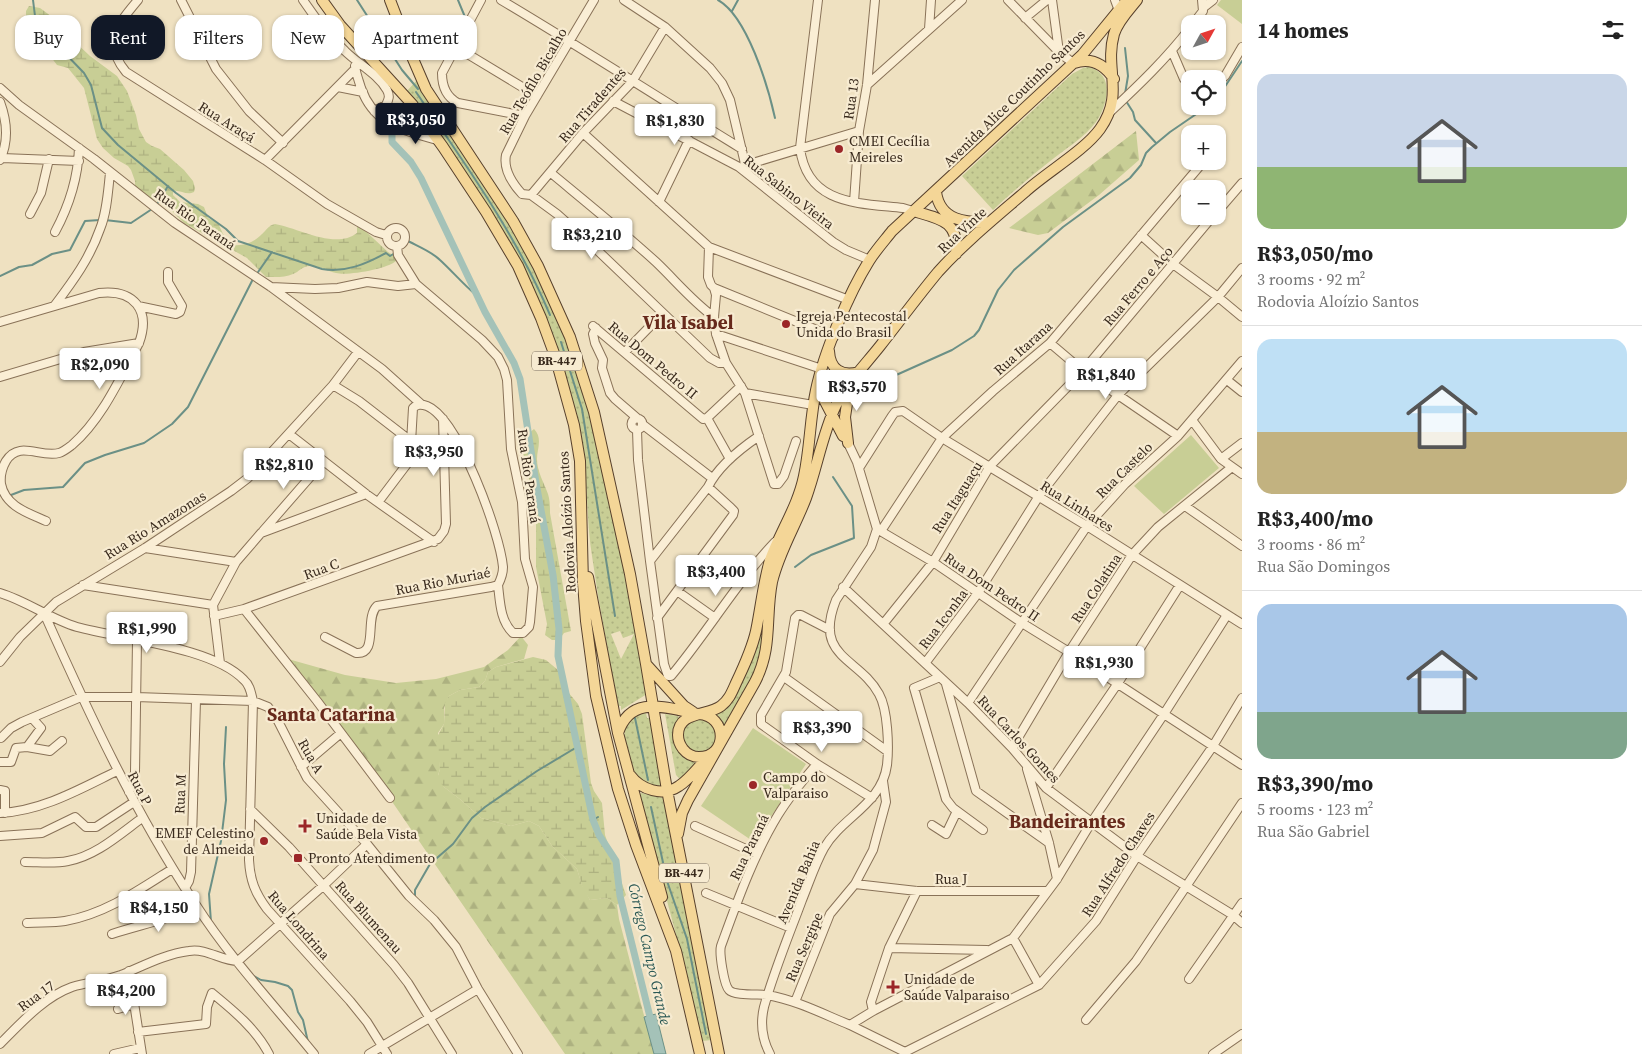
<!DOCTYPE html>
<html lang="en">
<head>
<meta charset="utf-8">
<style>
  body { margin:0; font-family:"Source Serif 4",serif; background:#f2f2f2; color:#222; height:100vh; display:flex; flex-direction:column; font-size:19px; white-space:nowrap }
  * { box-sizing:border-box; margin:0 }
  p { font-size:16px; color:#767676 }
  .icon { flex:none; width:28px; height:28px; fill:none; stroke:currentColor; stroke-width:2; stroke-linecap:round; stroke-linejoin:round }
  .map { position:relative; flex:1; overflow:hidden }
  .details { display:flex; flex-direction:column; background:#fff; width:400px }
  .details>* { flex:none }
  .hud { position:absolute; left:15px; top:15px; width:475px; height:45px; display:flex; gap:10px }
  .needle { width:32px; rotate:50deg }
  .controls { position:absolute; left:1181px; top:15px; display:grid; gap:10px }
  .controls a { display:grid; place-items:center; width:45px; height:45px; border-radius:10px; background:#fff; box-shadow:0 1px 4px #0004; font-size:25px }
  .price { position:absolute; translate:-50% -42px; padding:0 11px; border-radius:5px; background:#fff; color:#222; font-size:16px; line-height:32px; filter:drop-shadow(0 1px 2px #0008) }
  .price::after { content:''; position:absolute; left:50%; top:30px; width:15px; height:11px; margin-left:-8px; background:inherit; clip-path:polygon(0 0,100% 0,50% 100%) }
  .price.current { background:#111827; color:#fff }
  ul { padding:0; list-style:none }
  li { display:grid; align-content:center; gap:10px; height:265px; padding:0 15px }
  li+li { border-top:1px solid #e0e0e0 }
  li span { display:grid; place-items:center; height:155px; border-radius:15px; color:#555 }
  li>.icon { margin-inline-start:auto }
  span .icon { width:90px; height:90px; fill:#fffc; stroke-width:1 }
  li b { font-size:21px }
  h2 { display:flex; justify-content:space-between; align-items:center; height:60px; padding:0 15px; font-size:21px }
  .chip { padding:0 18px; border-radius:15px; background:#fff; box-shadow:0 1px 4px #0004; font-size:18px; line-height:45px }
  .chip.current { background:#111827; color:#fff }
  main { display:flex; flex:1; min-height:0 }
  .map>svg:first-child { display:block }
  .grass { fill:url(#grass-dots); fill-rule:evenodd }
  .forest { fill:url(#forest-firs) }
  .wetland { fill:url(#wetland-marsh) }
  .pitch { fill:#c8ce95 }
  .water { fill:#a4c2b8; stroke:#6b9086 }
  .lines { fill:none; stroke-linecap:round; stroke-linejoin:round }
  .stream { stroke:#6b9086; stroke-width:2 }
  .canal { stroke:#a4c2b8; stroke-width:7 }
  .minor-casing { stroke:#897258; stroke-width:10 }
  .major-casing { stroke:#57402c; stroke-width:12 }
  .minor { stroke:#faeed5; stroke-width:8 }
  .major { stroke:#f4d697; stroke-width:10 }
  .poi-dot { fill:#9b2628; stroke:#f7ebd1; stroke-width:2 }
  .labels { text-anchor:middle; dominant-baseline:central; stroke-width:4.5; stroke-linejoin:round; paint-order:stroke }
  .shield { fill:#f7ebd1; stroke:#726453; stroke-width:1 }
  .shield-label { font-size:12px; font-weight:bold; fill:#392a1d }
  .street-label { font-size:14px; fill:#392a1d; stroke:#f7ebd1 }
  .poi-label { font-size:14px; fill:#392a1d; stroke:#f7ebd1; text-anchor:start }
  .water-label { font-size:15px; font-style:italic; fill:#2b5955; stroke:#f7ebd1 }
  .district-label { font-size:19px; font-weight:bold; fill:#67291b; stroke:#f7ebd1 }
</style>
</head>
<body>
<main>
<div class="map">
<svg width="1242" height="1054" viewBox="0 0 1242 1054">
  <defs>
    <pattern id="grass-dots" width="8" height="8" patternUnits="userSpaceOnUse" patternTransform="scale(1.25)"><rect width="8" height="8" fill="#c8ce95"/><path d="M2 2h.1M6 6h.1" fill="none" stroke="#adb180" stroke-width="1.8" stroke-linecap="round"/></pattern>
    <pattern id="forest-firs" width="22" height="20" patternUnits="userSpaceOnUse" patternTransform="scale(1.25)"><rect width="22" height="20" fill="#c8ce95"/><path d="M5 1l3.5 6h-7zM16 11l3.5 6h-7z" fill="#adb180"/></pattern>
    <pattern id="wetland-marsh" width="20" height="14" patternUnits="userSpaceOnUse" patternTransform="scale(1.25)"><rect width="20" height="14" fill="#c8ce95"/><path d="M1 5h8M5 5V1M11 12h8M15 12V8" fill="none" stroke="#adb180"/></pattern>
  </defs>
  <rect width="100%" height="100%" fill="#efe1c1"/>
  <!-- grass -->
  <path class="grass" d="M1089 67C1115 74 1108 104 1096 122 1084 138 1065 149 1049 162 1030 177 1011 193 993 210L962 176 1072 74 1083 68Z
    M417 80C471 163 528 244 565 336 582 380 593 428 604 474 620 547 634 620 647 694L621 710V706H618C609 656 599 606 592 556 587 526 588 495 584 465 579 413 564 363 544 315L406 92ZM620 631 623 638 634 634 621 659 611 634Z
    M787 532 760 665 724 728 715 713 727 705Z
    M646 713 647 718H650L662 783 658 787H651L634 774 624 737 625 730 631 717Z
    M665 714 678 716 679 719 677 749 687 759 696 763 680 779 676 775Z
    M682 736a17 17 0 1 1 34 0a17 17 0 1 1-34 0Z
    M641 793 654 796 664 797 712 1040 702 1041C684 959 660 877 639 795Z"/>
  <!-- forest -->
  <path class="forest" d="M1136 131 1139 160 1099 195 1048 233 1038 235 1009 228Z
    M521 636 528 645 524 659 496 667 488 672 485 681 479 687 460 690 449 696 444 708V724L438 733 440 769 438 775 444 787 461 800 481 818 511 826 529 821 539 826 552 846 577 869 582 885 590 900 607 898 617 905 619 919 654 1054H565L393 803 389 791 288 659 345 675 396 683 436 679 484 667 508 650Z"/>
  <!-- wetland -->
  <path class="wetland" d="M29 6 40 8 55 19 72 39 90 56 117 76 127 91 136 115 139 129 146 142 152 146 160 149 184 170 193 181 195 188 194 192C186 196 180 189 173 191V195L180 202 198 204 204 207 208 218 218 223 223 234 233 245C247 246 256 241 265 231 269 227 270 225 275 224 299 228 335 250 357 233V227L359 225 388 252 396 257V261C387 269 348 276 336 273 327 271 319 265 310 266 302 266 299 272 293 274 285 278 274 277 266 277L247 258 184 223 167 206 148 197 135 186V181L131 170 128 166 114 158 103 148 97 139 84 88 68 68 57 65 31 31 26 21V11Z
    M534 429C543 438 537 449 537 459 537 471 544 483 548 494 550 500 550 507 550 513L571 631 564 633 559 640H552L545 635 547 624 536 567V520L526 462 521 448 528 434Z
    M533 657 546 660 558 670 568 692 578 704 582 714 591 783 594 791 602 803 605 835 626 895 617 905 607 898 590 900 583 889 577 869 552 846 539 826 529 821 511 826 481 818 461 800 444 787 437 779 440 769 436 739 444 724 445 703 449 696 460 690 479 687 485 681 488 672 496 667Z"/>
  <!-- pitch -->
  <path class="pitch" d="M1221 0H1242V24L1217 5Z
    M1191 435 1219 468 1164 514 1134 486Z
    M753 728 806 764 754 842 701 806Z"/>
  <!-- water -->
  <path class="water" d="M656 1014 666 1054H654L644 1017Z"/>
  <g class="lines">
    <!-- stream -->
    <path class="stream" d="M33 0 35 16 37 21 59 47 84 73 91 85 102 128 118 145 176 193 226 229 238 241 322 269C345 273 366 264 386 253L390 256 395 253
      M357 0 402 70 418 89
      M458 0 465 17
      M718 0C747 16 768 86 775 118
      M732 11 738 0
      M416 92C465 164 516 234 550 315
      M1125 94 1128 76 1125 48
      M1218 97 1242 61
      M1126 101 1133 112 1135 120 1156 143
      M156 206 168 186
      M105 220 131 223 152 209
      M400 248 406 240C417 246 431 251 440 260 452 271 463 284 476 295
      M256 275 272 252
      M0 276 19 267 32 265 52 254 70 250 85 221 100 220
      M561 342 582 409 615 616
      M864 398 894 376 952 350 974 336 979 330 998 290 1014 270 1063 227 1130 178 1141 165 1146 153 1152 147 1170 132 1208 106
      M11 495 24 490 63 487 85 463 105 455 144 443 172 424 188 407 253 279
      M795 567 811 555 854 538 852 506 833 477
      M635 718 648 780
      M651 807 667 881 687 939 706 1034
      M593 820 598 817
      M415 898V890L430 864 453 844 472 818 485 807 537 771 577 747
      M211 922 209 894 221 841 226 800 224 764 226 727
      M252 975 261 980 275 982 288 986 292 990 298 1012 303 1020 308 1042"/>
    <!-- canal -->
    <path class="canal" d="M394 120 401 108
      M392 135V142L411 162 421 178 485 312 514 363 520 379 536 483 553 575 559 629 558 656 593 820 599 835 616 861 620 896 652 1025"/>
    <defs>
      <path id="minor" d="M138 0C117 25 102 43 126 72L265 160 327 204 376 232 386 235
        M181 0 216 69 249 111 283 143
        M303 0C315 18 329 36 345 51 358 64 378 74 387 90 390 96 389 99 386 105L374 111
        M481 0 442 73C442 86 446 97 458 103L525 116
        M501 0C582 48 662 100 742 149
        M594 0 525 116 506 155C503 170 512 183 522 194L531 195 557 214 595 248 710 358 719 363H726
        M624 0 665 27 710 68 722 83 730 100 747 172
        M818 0 800 148C807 205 858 203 903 208L913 211
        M1008 0 1060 53 1073 63
        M1052 0 1059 52
        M1115 0 1119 11
        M1204 7 1213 0
        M1025 18 1047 0
        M1193 24 1203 11 1202 0
        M929 29 931 0
        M456 47 537 96
        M1172 51 1184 79 1190 84
        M355 66C356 74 359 81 361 88 374 125 403 130 437 140
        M1218 82 1225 76 1242 47
        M867 85 962 0
        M338 87 363 92
        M0 88 19 105 94 159 175 223 271 287 382 369 421 404
        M613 101 739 167 833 242 846 250 870 260
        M0 102C7 121 9 141 0 160
        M1110 112C1139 85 1166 59 1190 28
        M583 133 709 247 849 300
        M2 158 79 161
        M265 160 355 69
        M746 165 859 131
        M551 173C586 202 622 231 656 262 675 280 692 301 714 317
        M531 195 583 133 632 82 665 27
        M659 202 689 140
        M854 202 859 131 867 85 875 0
        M1218 211 1242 183
        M30 214 41 193 49 159
        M387 237a9 9 0 1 1 18 0a9 9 0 1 1-18 0Z
        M55 232C69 206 78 179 79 148
        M1141 235 1173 264 1218 297 1242 317
        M397 246 398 255 416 284
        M709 247 708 277 711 285 714 288 716 295 714 317 716 334 726 363 745 393 774 484H778L784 476 796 441
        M271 287 315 289 338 288 367 282 398 286 416 284 482 340 498 357 504 369 507 380 511 449 522 502 525 559 533 587 530 622 529 627 523 633H513C500 621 500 601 498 585
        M714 288 834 337
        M55 305C73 281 90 258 100 229 107 212 108 191 110 173
        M138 306 176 314 180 312 182 306 168 282V272
        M0 322 99 293C134 289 151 310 139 343 120 378 102 419 72 445 68 448 63 452 59 453 40 458 19 440 6 461 2 468 0 476 1 484 5 506 28 513 46 521
        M593 326 703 419 707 418 741 386
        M596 328 593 334 595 343 603 360 602 368 610 393 615 399 637 418
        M716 334 822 369
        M1050 343 1083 371 1178 436
        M625 352 663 313
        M0 377 84 352 139 343
        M1227 380 1242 392
        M333 385 359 401 412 442
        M745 393 813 405
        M707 418 730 459
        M631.5 424a5.5 5.5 0 1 1 11 0a5.5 5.5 0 1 1-11 0Z
        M1192 420 1221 459 1242 474
        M642 424 712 478
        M637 430 638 460 650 561
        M289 434 366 494 434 542
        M759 436C740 449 718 466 708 487L650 561 664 664 668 676H671C707 633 736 583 775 542
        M1221 459 1242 443
        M859 468 892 416 895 412 903 411 942 438 1087 526 1242 624
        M1185 506 1242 546
        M877 529 933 562 1022 623 1069 652 1242 765
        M263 531 324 461
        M881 531 942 438 993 391 1050 343 1204 161
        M145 548 236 562
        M83 585 213 605
        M843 587 968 703 1012 748 1046 788 1137 856 1233 915 1242 923
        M677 591 715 618
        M0 593C27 601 50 619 77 627 121 639 213 647 244 680 250 685 251 693 253 701L249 860C250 880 255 893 267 909L350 1001 367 1022 387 1054
        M244 609 317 701 390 798
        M44 613C89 714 135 813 196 905 230 958 274 1005 314 1054
        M214 616 244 609 438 539 444 531 446 524 443 419
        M657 618 733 515 734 511 731 508 708 487
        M884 623 933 562 990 466 1083 371 1213 216
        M830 630 801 615H798L795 618 786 672 761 715V724L817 764 872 798
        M325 637 356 653C379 655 364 618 377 606L491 587 498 585C501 579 503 574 503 567 500 533 458 418 427 406 421 404 417 404 413 408L410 460 379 501
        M0 662 20 637 56 602 145 548 231 491 248 478 333 385 358 352
        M926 662 978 593 1039 496 1118 395 1218 297 1242 268
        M220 663 213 605 236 562 261 533 366 494
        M784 677 887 751
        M940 677 914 688 946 799 953 808 983 830
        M946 684 976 791 1049 843
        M968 703 1087 526 1125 484 1178 436 1242 361
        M1 738 11 728 22 722 81 697H136L253 701 268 707 278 721 307 778 367 844 409 896 434 920 456 947 478 989 518 1054
        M27 747 41 728 32 718
        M1012 748 1069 652 1132 555 1158 527 1232 467
        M0 762H11L16 748 27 747 50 751 62 741
        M817 764C803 780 789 797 778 815 753 856 737 902 721 946 719 953 724 985 729 990 734 996 759 994 767 995 796 1000 823 1014 850 1025L873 1011 1013 938 1057 879 1091 823 1164 714 1227 615
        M301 767 341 733
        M1027 769 1049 843 1057 879
        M1046 788 1118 683 1180 585
        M0 790 5 791V813
        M129 792 132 786 135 772 137 641
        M250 809 289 847 394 965 408 983 452 1054
        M0 813C42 811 80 789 117 771
        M932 825 946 834 957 811
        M695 826 757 854
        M0 836 42 833 75 817 86 827H96L134 802
        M25 862C39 862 54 864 68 861 96 856 120 834 142 818
        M855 884 917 891H1048
        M185 888 189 881 191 872 196 700
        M706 893 791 928
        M27 923C40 922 53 923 65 921 105 914 139 890 172 869
        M112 934C140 925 169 919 197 907
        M1013 938 1039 985
        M889 948 987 950
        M238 961 324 885 367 844
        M129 971 142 1054
        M1189 979 1242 903
        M795 1002 830 914 855 884 873 850 886 802 883 781
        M118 1009 135 1004
        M873 1011 871 1002 889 948 917 891
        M1086 1020 1136 961 1242 803
        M850 1025 905 1052 1039 985 1096 921 1137 856 1213 746 1242 698
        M138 1032 206 1024 207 1007 212 993C234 1011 256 1029 269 1054
        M0 1044C21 1023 44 997 72 987 88 982 105 981 121 975 143 966 165 954 189 951 207 948 221 961 238 961
        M114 1054 140 1048
        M369 1054 478 989
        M770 1054C762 1039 760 1024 764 1007 774 971 789 935 802 900 809 883 815 864 824 848 842 817 882 804 887 765 889 747 888 710 879 694 859 657 813 658 836 600L871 547 877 529 857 462 848 443
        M1213 1054 1242 1034"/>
      <path id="major" d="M322 0 340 25 412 104 443 147 486 212 518 266 541 318 555 356 574 425 580 461 583 583 586 621 596 696 618 789 636 845 676 951 700 1054
        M390 0 410 52 426 89 513 221 538 266 570 337 594 412 630 574 646 664 667 790 719 1054
        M1074 63C1091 57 1104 64 1114 79
        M936 192C940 221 966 223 990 222
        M913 211C941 219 959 221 956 254
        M829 351C830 369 841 377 859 372
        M817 386 843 436
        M848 443 845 417 849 390
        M588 577 618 733 662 897
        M646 664 684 706 693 712
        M618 733C631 693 668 709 699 714 728 716 728 757 699 757 693 757 687 754 683 749 680 745 678 740 678 735 678 711 708 716 721 706 729 700 732 692 736 683 744 666 752 649 756 631 761 607 763 584 770 560 780 532 798 506 804 476 810 448 810 418 816 390 824 352 849 293 869 261 876 250 885 240 892 231L1082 55 1127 0
        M630 775C641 790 663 797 679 786 690 779 700 765 709 756
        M678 834 682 813 688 800 755 682C773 647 765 618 772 582 779 552 795 527 806 498 817 468 822 435 836 405 847 383 865 365 880 346 899 322 918 296 938 272 964 243 996 217 1025 192 1047 172 1084 151 1100 129 1125 94 1104 69 1114 34 1118 21 1129 10 1137 0"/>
    </defs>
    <!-- minor casing -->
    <use href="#minor" class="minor-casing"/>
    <!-- major casing -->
    <use href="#major" class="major-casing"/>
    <!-- minor -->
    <use href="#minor" class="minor"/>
    <!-- major -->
    <use href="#major" class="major"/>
  </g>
  <!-- markers -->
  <g class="poi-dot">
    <circle cx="839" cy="149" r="5"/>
    <circle cx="786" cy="324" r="5"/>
    <circle cx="753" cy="785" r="5"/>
    <path d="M302.5 818.5h5v5h5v5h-5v5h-5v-5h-5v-5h5z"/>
    <circle cx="264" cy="841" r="5"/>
    <rect x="293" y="853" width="10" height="10" rx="2.5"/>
    <path d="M890.5 979.5h5v5h5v5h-5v5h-5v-5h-5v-5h5z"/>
  </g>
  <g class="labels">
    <!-- shield labels -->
    <g class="shield">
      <rect x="532" y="351.5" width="50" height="19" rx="4"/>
      <rect x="659" y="863.5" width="50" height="19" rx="4"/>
    </g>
    <g class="shield-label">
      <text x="557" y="361">BR-447</text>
      <text x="684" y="873">BR-447</text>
    </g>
    <!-- street labels -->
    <g class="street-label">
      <text transform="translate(533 81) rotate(-60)">Rua Teófilo Bicalho</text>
      <text transform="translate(1014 98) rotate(-44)">Avenida Alice Coutinho Santos</text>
      <text transform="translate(851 99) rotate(-82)">Rua 13</text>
      <text transform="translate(592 105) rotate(-49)">Rua Tiradentes</text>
      <text transform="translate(227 122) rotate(32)">Rua Araçá</text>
      <text transform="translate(789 192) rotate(38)">Rua Sabino Vieira</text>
      <text transform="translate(195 219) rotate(35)">Rua Rio Paraná</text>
      <text transform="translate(962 230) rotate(-43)">Rua Vinte</text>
      <text transform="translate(1138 286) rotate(-50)">Rua Ferro e Aço</text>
      <text transform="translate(1023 348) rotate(-42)">Rua Itarana</text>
      <text transform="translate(653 360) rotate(40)">Rua Dom Pedro II</text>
      <text transform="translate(1124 470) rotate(-45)">Rua Castelo</text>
      <text transform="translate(529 476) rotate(82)">Rua Rio Paraná</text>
      <text transform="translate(957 497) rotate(-58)">Rua Itaguaçu</text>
      <text transform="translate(1077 506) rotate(32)">Rua Linhares</text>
      <text transform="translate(567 522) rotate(-93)">Rodovia Aloízio Santos</text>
      <text transform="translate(155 525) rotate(-32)">Rua Rio Amazonas</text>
      <text transform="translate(321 569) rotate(-20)">Rua C</text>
      <text transform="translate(443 581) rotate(-11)">Rua Rio Muriaé</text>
      <text transform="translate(992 587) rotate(34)">Rua Dom Pedro II</text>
      <text transform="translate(1096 588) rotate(-57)">Rua Colatina</text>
      <text transform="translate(943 619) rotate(-53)">Rua Iconha</text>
      <text transform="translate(1019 739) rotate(47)">Rua Carlos Gomes</text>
      <text transform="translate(311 756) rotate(60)">Rua A</text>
      <text transform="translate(140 788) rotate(62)">Rua P</text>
      <text transform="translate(180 794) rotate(-88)">Rua M</text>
      <text transform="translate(749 847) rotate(-64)">Rua Paraná</text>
      <text transform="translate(1118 864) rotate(-57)">Rua Alfredo Chaves</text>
      <text x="951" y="879">Rua J</text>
      <text transform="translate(798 882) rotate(-67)">Avenida Bahia</text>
      <text transform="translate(369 917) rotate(48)">Rua Blumenau</text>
      <text transform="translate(299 925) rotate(49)">Rua Londrina</text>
      <text transform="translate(804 947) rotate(-67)">Rua Sergipe</text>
      <text transform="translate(36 996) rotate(-36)">Rua 17</text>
    </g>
    <!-- poi labels -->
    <g class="poi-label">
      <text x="849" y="141">CMEI Cecília<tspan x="849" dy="16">Meireles</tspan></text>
      <text x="796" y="316">Igreja Pentecostal<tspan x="796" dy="16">Unida do Brasil</tspan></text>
      <text x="763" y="777">Campo do<tspan x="763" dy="16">Valparaiso</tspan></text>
      <text x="316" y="818">Unidade de<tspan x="316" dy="16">Saúde Bela Vista</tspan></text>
      <text x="254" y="833" text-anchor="end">EMEF Celestino<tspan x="254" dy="16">de Almeida</tspan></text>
      <text x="308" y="858">Pronto Atendimento</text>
      <text x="904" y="979">Unidade de<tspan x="904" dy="16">Saúde Valparaiso</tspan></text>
    </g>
    <!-- water labels -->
    <g class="water-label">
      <text transform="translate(650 954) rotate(77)">Córrego Campo Grande</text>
    </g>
    <!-- district labels -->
    <g class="district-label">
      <text x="688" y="322">Vila Isabel</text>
      <text x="331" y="714">Santa Catarina</text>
      <text x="1067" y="821">Bandeirantes</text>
    </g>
  </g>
</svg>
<div class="controls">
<a><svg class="needle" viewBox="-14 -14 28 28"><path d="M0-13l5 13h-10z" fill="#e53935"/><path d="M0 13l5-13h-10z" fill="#767676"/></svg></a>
<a><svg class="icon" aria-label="locate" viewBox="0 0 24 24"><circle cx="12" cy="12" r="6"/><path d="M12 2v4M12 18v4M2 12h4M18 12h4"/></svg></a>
<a>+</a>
<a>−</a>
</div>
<b class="price current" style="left:416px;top:145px">R$3,050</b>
<b class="price" style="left:675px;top:146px">R$1,830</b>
<b class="price" style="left:592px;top:260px">R$3,210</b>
<b class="price" style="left:100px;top:390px">R$2,090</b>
<b class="price" style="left:1106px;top:400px">R$1,840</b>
<b class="price" style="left:857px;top:412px">R$3,570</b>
<b class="price" style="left:434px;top:477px">R$3,950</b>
<b class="price" style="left:284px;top:490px">R$2,810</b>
<b class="price" style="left:716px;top:597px">R$3,400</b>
<b class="price" style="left:147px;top:654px">R$1,990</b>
<b class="price" style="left:1104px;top:688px">R$1,930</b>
<b class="price" style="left:822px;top:753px">R$3,390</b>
<b class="price" style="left:159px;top:933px">R$4,150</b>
<b class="price" style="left:126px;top:1016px">R$4,200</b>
<div class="hud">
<a class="chip">Buy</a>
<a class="chip current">Rent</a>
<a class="chip">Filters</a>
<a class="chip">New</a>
<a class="chip">Apartment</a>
</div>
</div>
<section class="details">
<h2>14 homes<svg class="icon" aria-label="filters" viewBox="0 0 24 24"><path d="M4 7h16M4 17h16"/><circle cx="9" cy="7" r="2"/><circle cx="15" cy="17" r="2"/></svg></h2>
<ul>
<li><span style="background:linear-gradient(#c9d6e8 60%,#8fb573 0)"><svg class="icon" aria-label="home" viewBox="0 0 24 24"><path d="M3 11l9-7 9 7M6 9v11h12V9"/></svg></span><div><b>R$3,050/mo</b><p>3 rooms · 92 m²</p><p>Rodovia Aloízio Santos</p></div></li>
<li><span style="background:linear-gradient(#bfe0f5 60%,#c2b280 0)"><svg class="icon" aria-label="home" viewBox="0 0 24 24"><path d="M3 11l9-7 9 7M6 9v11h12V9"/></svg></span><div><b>R$3,400/mo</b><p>3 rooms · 86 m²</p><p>Rua São Domingos</p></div></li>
<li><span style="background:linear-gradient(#a9c7e8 70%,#7fa58c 0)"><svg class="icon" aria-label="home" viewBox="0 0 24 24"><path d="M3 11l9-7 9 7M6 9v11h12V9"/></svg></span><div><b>R$3,390/mo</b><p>5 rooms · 123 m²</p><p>Rua São Gabriel</p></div></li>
</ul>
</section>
</main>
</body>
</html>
